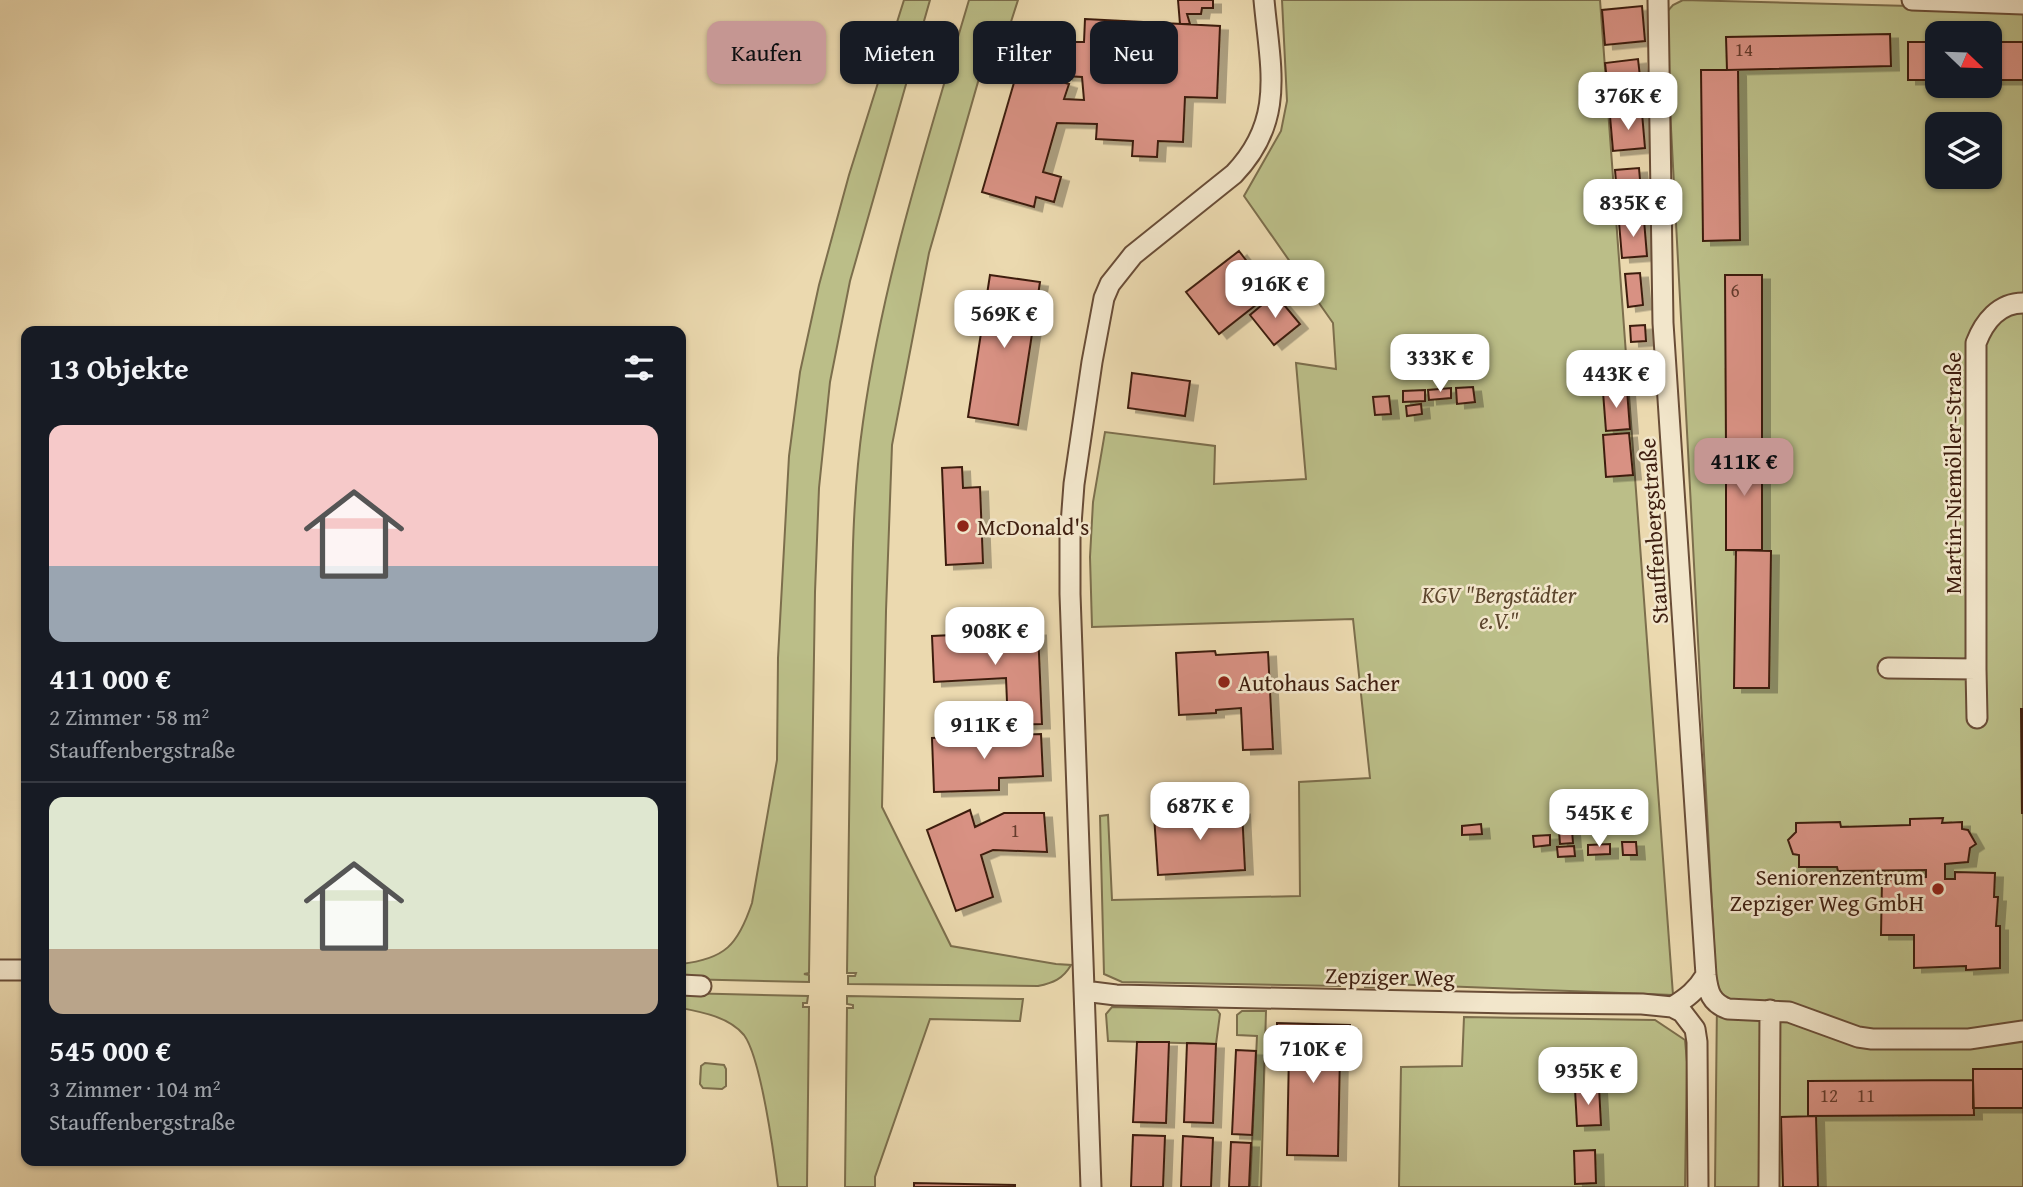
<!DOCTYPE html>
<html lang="de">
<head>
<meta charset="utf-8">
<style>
  body { margin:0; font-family:"Gentium Book Plus",serif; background:#242831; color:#f1f3f6; height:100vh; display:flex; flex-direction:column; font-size:26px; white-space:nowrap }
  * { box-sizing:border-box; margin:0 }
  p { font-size:23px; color:#9ea1a6 }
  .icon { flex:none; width:38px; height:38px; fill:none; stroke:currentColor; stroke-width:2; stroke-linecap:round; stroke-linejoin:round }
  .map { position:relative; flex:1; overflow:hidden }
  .details { position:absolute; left:21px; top:326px; width:665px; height:840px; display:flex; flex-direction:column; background:#171b24; border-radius:14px; box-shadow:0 2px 5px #0004 }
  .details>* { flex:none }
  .banner { position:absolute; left:707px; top:21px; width:665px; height:63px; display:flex; gap:14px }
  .needle { width:46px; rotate:113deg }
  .tools { position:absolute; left:1925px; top:21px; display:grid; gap:14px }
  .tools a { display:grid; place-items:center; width:77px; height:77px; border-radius:14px; background:#171b24; box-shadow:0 2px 5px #0004; font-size:35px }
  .price { position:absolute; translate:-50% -60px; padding:0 16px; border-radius:14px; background:#fff; color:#222; font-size:23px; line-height:46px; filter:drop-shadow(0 2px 4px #0008) }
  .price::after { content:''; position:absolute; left:50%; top:42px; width:21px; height:16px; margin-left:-10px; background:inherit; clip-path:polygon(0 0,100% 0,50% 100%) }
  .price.selected { background:#c59692; color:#111 }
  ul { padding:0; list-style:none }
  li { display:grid; align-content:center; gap:14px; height:371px; padding:0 28px }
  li+li { border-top:2px solid #363941 }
  li span { display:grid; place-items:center; height:217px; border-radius:14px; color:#555 }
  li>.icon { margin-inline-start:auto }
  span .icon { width:126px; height:126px; fill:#fffc; stroke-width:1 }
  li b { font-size:30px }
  h2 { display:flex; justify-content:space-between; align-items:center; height:84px; padding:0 28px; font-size:30px }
  .tag { padding:0 24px; border-radius:14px; background:#171b24; box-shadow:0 2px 5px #0004; font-size:24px; line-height:63px }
  .tag.selected { background:#c59692; color:#111 }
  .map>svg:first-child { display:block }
  .green { fill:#bbbe88; stroke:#7c6e4c; stroke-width:2; fill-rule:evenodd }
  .building { fill:#d89183; stroke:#3e1e0f; stroke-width:2; filter:url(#shadow) }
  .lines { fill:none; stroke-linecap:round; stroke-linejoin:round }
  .minor-casing { stroke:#694d37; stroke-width:23 }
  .minor { stroke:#f2e6cb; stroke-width:19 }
  .poi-dot { fill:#8f2418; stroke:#f2e6cb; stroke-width:2.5 }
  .labels { text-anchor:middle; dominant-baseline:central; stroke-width:5; stroke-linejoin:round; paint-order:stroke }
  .number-label { font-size:19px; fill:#643b2c }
  .street-label { font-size:23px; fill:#3e1e0f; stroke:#f2e6cb }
  .poi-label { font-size:23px; fill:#3e1e0f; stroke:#f2e6cb; text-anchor:start }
  .park-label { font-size:23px; font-style:italic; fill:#5d462d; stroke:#f2e6cb }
</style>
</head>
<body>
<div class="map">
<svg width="2023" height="1187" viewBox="0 0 2023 1187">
  <defs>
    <filter id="shadow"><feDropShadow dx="8" dy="4.5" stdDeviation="0" flood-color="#0004"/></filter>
  </defs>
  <rect width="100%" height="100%" fill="#ebd9af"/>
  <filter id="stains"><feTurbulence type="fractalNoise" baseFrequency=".00286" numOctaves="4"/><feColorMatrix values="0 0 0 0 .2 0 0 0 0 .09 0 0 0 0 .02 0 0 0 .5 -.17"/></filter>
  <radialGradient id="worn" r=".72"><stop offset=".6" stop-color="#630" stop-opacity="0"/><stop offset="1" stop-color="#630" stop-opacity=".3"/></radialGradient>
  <!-- green -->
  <path class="green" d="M904 0H930L850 281 830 382 819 488 815 592 809 973 804 974 809 975V982L681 979V964C725 959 738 945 752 903L777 760 778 658 789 456 800 372 819 285 849 175Z
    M969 0H1018L999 59 984 61 929 253 892 445 886 611 882 807 951 946 1056 964 1071 965C1063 979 1053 983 1038 986L848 984V976H855L856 973H847C848 874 850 775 851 676 852 591 851 505 863 422 883 278 928 139 969 0Z
    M1282 0H1600L1673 995 1388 984 1387 988 1365 987V972H1341L1340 986 1122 982 1104 974 1100 816 1108 815 1112 900 1300 896 1299 782 1370 778 1353 619 1092 627 1090 557 1093 502 1105 432 1215 446 1214 484 1306 479 1296 363 1336 369 1333 323 1244 196 1281 131 1287 101Z
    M1683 0 2023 9V1187H1715L1717 1001 1665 14 1673 5ZM1937 33H1990V86H1937ZM1937 124H1990V177H1937Z
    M681 993 808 996 807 1003H803V1007H809L807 1187H778C774 1155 761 1058 744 1035 729 1017 702 1012 681 1008Z
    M847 996 1023 999 1020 1021 930 1019 875 1177V1187H845L847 1008H853V1005L847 1004Z
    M1112 1007 1217 1010 1220 1014 1216 1044 1108 1041 1106 1014Z
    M1242 1011H1266L1261 1187H1250L1257 1036 1237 1035V1015Z
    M1464 1017 1655 1020 1685 1040 1687 1062 1685 1187H1399L1401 1067 1462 1066Z
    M705 1063 724 1065 726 1069V1086L722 1089 703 1088 700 1084 701 1066Z"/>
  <!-- building -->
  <path class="building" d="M1178 0H1213V8H1202L1201 14H1187L1190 24H1180Z
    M1642 6 1645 41 1605 45 1602 10Z
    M1085 19 1220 26 1217 98 1185 97 1183 142 1158 141 1157 157 1132 156 1133 141 1096 139 1097 124 1057 123 1043 172 1061 177 1054 202 1036 197 1034 207 982 192 1018 69 1069 84 1064 99 1084 100 1082 77 1065 76 1066 42H1084Z
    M1890 34 1891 66 1727 70 1726 37Z
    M1908 42H1937V80H1908Z
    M1990 42H2023V80H1990Z
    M1638 59 1642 95 1609 98 1605 63Z
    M1701 70H1738L1740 240 1703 241Z
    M1642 113 1645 148 1613 151 1610 116Z
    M1639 168 1642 203 1618 205 1615 170Z
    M1644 220 1647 256 1622 258 1619 222Z
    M1239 251 1271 293 1219 334 1186 292Z
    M1640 273 1643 305 1628 307 1625 274Z
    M990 275 1040 282 1018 425 968 417Z
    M1725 275H1762V446H1726Z
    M1275 294 1300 324 1274 345 1250 315Z
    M1645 325 1646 341 1631 342 1630 326Z
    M1132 373 1190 381 1185 416 1128 408Z
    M1473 387 1475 402 1457 404 1456 388Z
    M1451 388V398L1429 400 1428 390Z
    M1425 390V401L1403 402V391Z
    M1627 390 1630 429 1606 431 1603 392Z
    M1389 396 1391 414 1375 415 1373 397Z
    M1421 404 1422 414 1407 416 1406 406Z
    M1629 433 1633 475 1606 477 1603 435Z
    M1726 446H1762V550H1726Z
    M962 467 963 488 980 487 983 563 946 565 942 468Z
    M1736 550 1771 551 1769 688H1734Z
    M1038 631 1042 724 1008 725 1006 678 934 682 932 636Z
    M1215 651 1216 655 1268 652 1273 749 1243 750 1241 708 1216 710V713L1179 715 1176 653Z
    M2021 709H2023V813H2022Z
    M1041 734 1043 776 999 778V790L934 792 932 738Z
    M970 810 975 827 1004 813H1044L1047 852 993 850 981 855 993 897 956 911 927 830Z
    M1242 810 1245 870 1158 875 1154 815Z
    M1943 818 1942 823 1962 822V829L1968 830 1976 844 1970 848 1968 862 1945 864V879H1955V872L1995 873 1994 897H1998L1996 926H2000V968L1966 970V966L1914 968V935H1881L1882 880 1926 877V870L1838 871 1837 867H1799V855L1793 854 1788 840 1796 832V823L1840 822 1841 827 1910 825V819Z
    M1481 824 1482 834 1462 835V826Z
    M1572 830 1573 843 1560 844 1559 831Z
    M1550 835V845L1534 847 1533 836Z
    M1622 842H1636L1637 855H1623Z
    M1610 844V854L1588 855V845Z
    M1574 846 1575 856 1558 857 1557 847Z
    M1277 1023 1350 1025V1053H1340L1338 1156 1287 1155 1289 1052H1277Z
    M1137 1042H1169L1166 1123 1133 1122Z
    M1187 1043 1216 1044 1213 1123 1184 1122Z
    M1236 1050 1256 1051 1252 1135 1232 1134Z
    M1973 1069H2023V1108H1973Z
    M1973 1080 1974 1115 1808 1116V1081Z
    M1599 1087 1601 1125 1577 1126 1575 1089Z
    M1816 1116 1818 1187H1783L1781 1117Z
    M1133 1135 1165 1136 1163 1187H1131Z
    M1183 1136 1213 1138 1211 1187H1181Z
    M1231 1142 1251 1143 1249 1187H1229Z
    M1595 1150 1596 1183 1575 1184 1574 1151Z
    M914 1183 1015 1185V1187H914Z"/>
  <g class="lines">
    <defs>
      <path id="minor" d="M1658 0 1663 323 1706 975C1708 992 1711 1003 1728 1009L1789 1012 1858 1037 1872 1039H1969L2023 1031
        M1912 0 2023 4
        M1888 668 1976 669V343C1984 322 1999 303 2023 303
        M1976 669 1977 718
        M0 970H26
        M681 985 701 986
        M1084 991 1116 995 1512 1003 1642 1004 1672 1007 1682 1012 1695 1029 1697 1042 1698 1187
        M1672 1007C1687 998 1697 990 1706 975
        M1091 1187 1070 594V538L1074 484 1092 362 1104 298 1110 284 1133 255 1234 174C1286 120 1270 67 1264 0
        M1769 1187 1770 1010"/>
    </defs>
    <!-- minor casing -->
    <use href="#minor" class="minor-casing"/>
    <!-- minor -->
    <use href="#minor" class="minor"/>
  </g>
  <!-- markers -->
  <g class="poi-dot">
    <circle cx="963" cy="526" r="7"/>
    <circle cx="1224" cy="682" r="7"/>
    <circle cx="1938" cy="889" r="7"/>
  </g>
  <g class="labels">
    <!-- number labels -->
    <g class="number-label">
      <text x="1744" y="49">14</text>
      <text x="1735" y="290">6</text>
      <text x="1015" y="830">1</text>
      <text x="1829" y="1095">12</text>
      <text x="1866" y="1095">11</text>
    </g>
    <!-- street labels -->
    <g class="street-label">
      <text transform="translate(1952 473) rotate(-90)">Martin-Niemöller-Straße</text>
      <text transform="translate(1653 531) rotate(-94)">Stauffenbergstraße</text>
      <text transform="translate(1390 976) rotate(1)">Zepziger Weg</text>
    </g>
    <!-- poi labels -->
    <g class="poi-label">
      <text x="977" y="526">McDonald's</text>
      <text x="1238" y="682">Autohaus Sacher</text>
      <text x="1924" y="876" text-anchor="end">Seniorenzentrum<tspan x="1924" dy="26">Zepziger Weg GmbH</tspan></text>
    </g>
    <!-- park labels -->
    <g class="park-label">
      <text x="1499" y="594">KGV "Bergstädter<tspan x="1499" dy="26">e.V."</tspan></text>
    </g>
  </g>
  <rect width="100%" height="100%" filter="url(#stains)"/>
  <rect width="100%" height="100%" fill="url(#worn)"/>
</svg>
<div class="tools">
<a><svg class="needle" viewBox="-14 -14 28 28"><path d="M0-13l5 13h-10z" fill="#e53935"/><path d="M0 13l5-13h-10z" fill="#9ea1a6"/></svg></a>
<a><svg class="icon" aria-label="layers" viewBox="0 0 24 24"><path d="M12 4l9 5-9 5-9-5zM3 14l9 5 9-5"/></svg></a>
</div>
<b class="price" style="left:1628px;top:132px">376K €</b>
<b class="price" style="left:1633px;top:239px">835K €</b>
<b class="price" style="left:1275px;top:320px">916K €</b>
<b class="price" style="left:1004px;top:350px">569K €</b>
<b class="price" style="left:1440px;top:394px">333K €</b>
<b class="price" style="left:1616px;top:410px">443K €</b>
<b class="price selected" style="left:1744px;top:498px">411K €</b>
<b class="price" style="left:995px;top:667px">908K €</b>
<b class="price" style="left:984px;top:761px">911K €</b>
<b class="price" style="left:1200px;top:842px">687K €</b>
<b class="price" style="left:1599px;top:849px">545K €</b>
<b class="price" style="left:1313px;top:1085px">710K €</b>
<b class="price" style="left:1588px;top:1107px">935K €</b>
<div class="banner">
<a class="tag selected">Kaufen</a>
<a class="tag">Mieten</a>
<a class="tag">Filter</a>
<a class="tag">Neu</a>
</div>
<section class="details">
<h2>13 Objekte<svg class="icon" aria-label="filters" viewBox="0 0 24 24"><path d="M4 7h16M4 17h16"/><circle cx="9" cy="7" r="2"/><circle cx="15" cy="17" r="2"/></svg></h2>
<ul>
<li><span style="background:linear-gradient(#f6c9c9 65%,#9aa5b1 0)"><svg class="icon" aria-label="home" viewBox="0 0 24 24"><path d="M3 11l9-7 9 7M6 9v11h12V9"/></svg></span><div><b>411 000 €</b><p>2 Zimmer · 58 m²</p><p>Stauffenbergstraße</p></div></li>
<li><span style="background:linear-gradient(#dfe7d0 70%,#b9a48a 0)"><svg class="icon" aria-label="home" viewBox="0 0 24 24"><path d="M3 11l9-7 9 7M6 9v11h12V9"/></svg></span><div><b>545 000 €</b><p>3 Zimmer · 104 m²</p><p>Stauffenbergstraße</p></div></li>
</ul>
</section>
</div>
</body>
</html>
